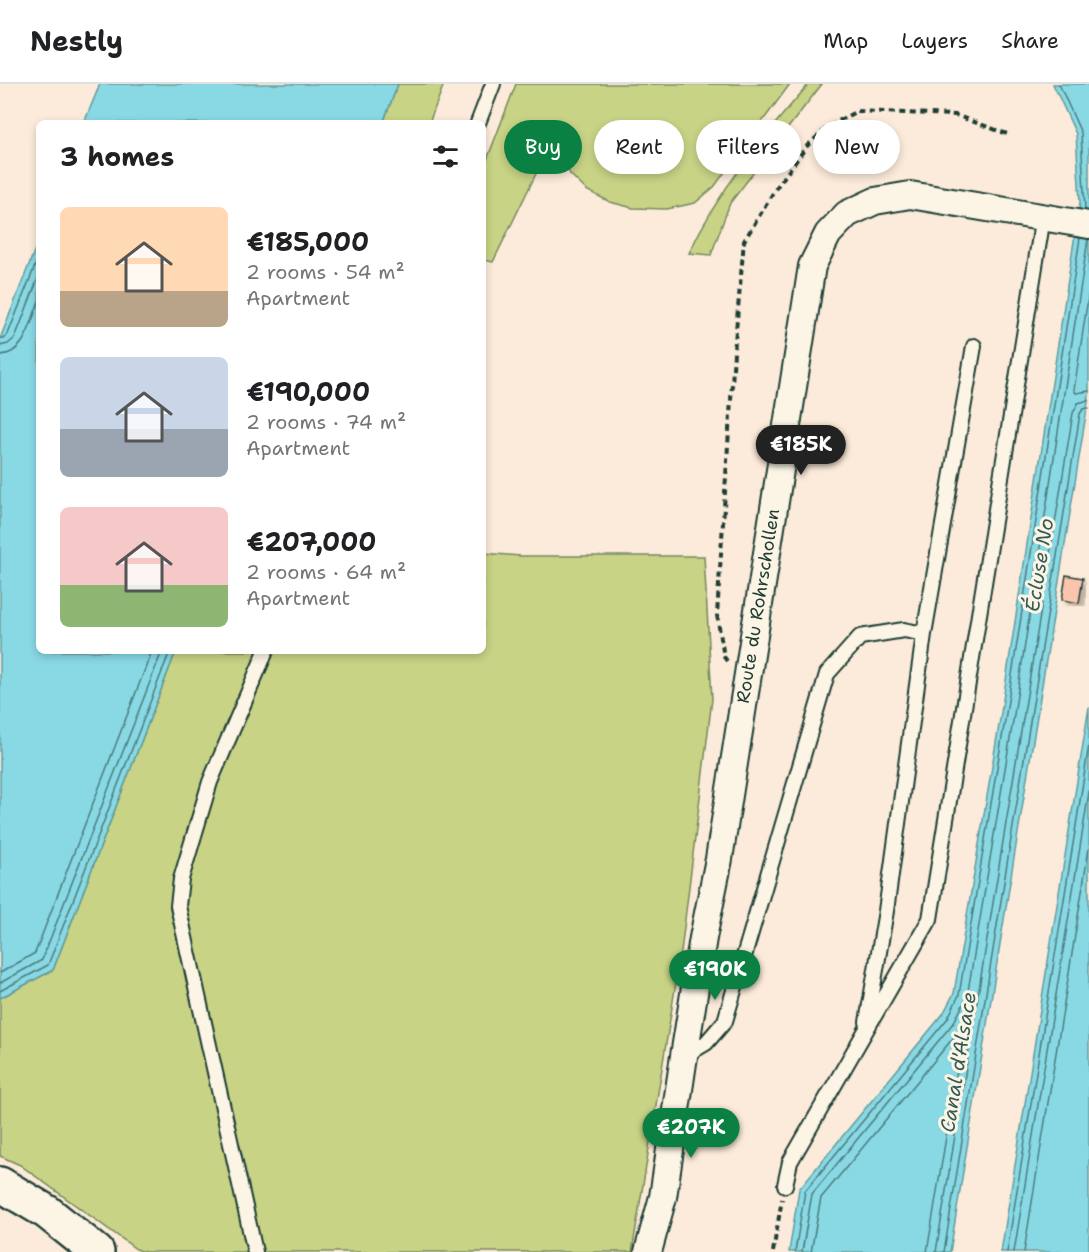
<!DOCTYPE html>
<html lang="en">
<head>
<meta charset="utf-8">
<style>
  body { margin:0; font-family:"Shantell Sans",sans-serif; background:#f2f2f2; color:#202124; height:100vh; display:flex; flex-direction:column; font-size:22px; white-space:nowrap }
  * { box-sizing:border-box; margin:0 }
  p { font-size:20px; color:#757577 }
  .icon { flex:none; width:33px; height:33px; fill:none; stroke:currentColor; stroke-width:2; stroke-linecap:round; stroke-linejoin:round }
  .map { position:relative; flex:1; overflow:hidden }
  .side { position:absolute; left:36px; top:36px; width:450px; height:534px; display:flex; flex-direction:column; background:#fff; border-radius:9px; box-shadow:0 3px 9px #0003 }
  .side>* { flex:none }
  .guide { position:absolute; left:504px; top:36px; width:495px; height:54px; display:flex; gap:12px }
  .price { position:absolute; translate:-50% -51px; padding:0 14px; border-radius:21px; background:#0b8043; color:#fff; font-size:20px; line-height:39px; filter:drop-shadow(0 2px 3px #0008) }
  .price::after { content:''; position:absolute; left:50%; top:36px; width:18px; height:14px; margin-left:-9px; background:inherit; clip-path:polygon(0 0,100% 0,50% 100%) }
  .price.current { background:#222; color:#fff }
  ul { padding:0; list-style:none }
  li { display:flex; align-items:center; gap:18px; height:150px; padding:0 24px }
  li span { display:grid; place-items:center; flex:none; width:168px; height:120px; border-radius:9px; color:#555 }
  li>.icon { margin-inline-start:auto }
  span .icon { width:72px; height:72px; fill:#fffc; stroke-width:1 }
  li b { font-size:26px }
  h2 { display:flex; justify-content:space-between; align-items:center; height:72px; padding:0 24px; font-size:26px }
  .pill { padding:0 21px; border-radius:27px; background:#fff; box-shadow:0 3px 9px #0003; font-size:21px; line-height:54px }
  .pill.current { background:#0b8043; color:#fff }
  header { display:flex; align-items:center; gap:36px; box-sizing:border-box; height:84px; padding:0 30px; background:#fff; border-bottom:2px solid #e0e0e0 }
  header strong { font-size:28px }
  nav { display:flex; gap:33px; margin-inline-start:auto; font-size:21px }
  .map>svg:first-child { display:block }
  .green { fill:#c8d386; stroke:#74885d; stroke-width:1.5 }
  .water { fill:#89d9e5; stroke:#5f9b9e; stroke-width:1.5 }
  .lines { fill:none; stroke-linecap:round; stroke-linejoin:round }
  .shore { stroke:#497b7b; stroke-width:1.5 }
  .building { fill:#fbc5ad; stroke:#1f3d34; stroke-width:1.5; filter:url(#shadow) }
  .lane-casing { stroke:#1f3d34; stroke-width:18 }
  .street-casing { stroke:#1f3d34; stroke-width:30 }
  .secondary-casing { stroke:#1f3d34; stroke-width:38 }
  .path { stroke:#1f3d34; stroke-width:4; stroke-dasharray:6 4.5; stroke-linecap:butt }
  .lane { stroke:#fcf5e5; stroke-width:14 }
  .street { stroke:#fcf5e5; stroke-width:26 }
  .secondary { stroke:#fcf5e5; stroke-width:33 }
  .labels { text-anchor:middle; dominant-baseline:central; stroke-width:6; stroke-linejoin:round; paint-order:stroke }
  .street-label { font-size:18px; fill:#1f3d34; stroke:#fcf5e5 }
  .water-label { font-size:20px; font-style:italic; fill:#345c57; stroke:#fcf5e5 }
</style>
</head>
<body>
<header>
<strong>Nestly</strong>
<nav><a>Map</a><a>Layers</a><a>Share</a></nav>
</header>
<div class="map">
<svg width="1089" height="1168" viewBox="0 0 1089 1168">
  <defs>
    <filter id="shadow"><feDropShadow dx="5.5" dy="5.5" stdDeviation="3" flood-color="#0004"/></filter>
  </defs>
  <rect width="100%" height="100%" fill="#fcebda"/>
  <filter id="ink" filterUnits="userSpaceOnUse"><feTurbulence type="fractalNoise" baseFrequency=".0167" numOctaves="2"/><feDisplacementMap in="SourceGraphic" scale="12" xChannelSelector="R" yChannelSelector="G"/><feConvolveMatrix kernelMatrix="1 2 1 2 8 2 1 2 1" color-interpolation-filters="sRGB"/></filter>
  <g filter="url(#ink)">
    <!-- green -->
    <path class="green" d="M398 0H444L429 39H383Z
      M516 0H790L714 103 695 119 667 125 633 124 610 118 586 106 570 90 553 55 493 178 483 176V86Z
      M809 0H822L730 119 711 171 689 169C719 105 763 53 809 0Z
      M483 469 521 472H704L712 615 681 868 632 1168H145L136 1165 20 1081 0 1072V914L53 886 176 567H483Z"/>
    <!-- water -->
    <path class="water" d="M100 0H398L383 39H84Z
      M1053 0H1089V312L950 1168H789L799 1105 943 930 954 909 1000 635 1080 118 1076 50Z
      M39 155V567H176L53 886 0 914V255Z
      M1089 623V1168H1001Z"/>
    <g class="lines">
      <!-- shore -->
      <path class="shore" d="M1059 0 1081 49 1085 126
        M1089 207 1074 306 1076 309 1089 307
        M0 254H5L8 250 39 172
        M0 262 8 260 15 254 39 192
        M0 271C26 270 31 237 39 217
        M0 889 35 869 152 567
        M0 899 42 876 162 567
        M0 907 48 881 170 567
        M795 1168 805 1107 948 934 959 911 1005 636 1080 154
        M802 1168 812 1110 954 938 967 913 1013 637 1088 155
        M811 1168 821 1114 958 948 960 947 963 950 927 1168
        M936 1168 1073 329 1078 319 1089 316
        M944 1168 1080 330 1083 325 1089 324
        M1007 1168 1089 661
        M1014 1168 1089 708
        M1024 1168 1089 764"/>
    </g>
    <!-- building -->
    <path class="building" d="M1066 491 1083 494 1079 519 1062 516Z"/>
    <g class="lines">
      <defs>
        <path id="lane" d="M478 39 493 0
          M867 938 886 827 924 550 974 262
          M684 972 706 959 725 937 827 590 860 553 904 546 924 550
          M785 1101 790 1078 930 835 1043 133
          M255 1168 178 822 181 795 210 698 266 567"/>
        <path id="street" d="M648 1168 663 1113 684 972 703 854 719 775 812 182 828 150 847 130 875 117 910 111 1089 141"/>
        <path id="secondary" d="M0 1100 47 1128 97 1168"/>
      </defs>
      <!-- lane casing -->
      <use href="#lane" class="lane-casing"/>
      <!-- street casing -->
      <use href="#street" class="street-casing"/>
      <!-- secondary casing -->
      <use href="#secondary" class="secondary-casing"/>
      <!-- path -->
      <path class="path" d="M727 577 724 573 717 531 734 269 744 157 776 104 807 62 829 42 857 27 955 31 1010 51
        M773 1168 782 1115"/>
      <!-- lane -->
      <use href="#lane" class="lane"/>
      <!-- street -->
      <use href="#street" class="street"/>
      <!-- secondary -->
      <use href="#secondary" class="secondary"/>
    </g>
  </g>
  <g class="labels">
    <!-- street labels -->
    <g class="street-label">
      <text transform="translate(758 522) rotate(-81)">Route du Rohrschollen</text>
    </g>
    <!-- water labels -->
    <g class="water-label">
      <text transform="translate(1039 481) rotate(-81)">Écluse No</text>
      <text transform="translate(958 978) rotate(-81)">Canal d'Alsace</text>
    </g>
  </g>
</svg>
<b class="price current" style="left:801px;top:392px">€185K</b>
<b class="price" style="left:715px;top:917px">€190K</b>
<b class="price" style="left:691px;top:1075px">€207K</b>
<div class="guide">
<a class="pill current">Buy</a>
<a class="pill">Rent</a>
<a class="pill">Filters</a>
<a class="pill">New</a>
</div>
<section class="side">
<h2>3 homes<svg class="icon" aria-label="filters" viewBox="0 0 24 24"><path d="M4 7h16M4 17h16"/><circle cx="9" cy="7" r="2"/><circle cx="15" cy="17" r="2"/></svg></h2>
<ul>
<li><span style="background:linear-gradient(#ffd9b3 70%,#b9a48a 0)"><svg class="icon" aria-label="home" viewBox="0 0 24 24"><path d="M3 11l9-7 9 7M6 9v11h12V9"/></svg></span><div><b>€185,000</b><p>2 rooms · 54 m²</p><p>Apartment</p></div></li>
<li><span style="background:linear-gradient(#c9d6e8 60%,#9aa5b1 0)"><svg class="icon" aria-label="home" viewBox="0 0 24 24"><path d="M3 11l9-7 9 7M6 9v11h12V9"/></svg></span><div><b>€190,000</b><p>2 rooms · 74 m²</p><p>Apartment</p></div></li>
<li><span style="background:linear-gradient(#f6c9c9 65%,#8fb573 0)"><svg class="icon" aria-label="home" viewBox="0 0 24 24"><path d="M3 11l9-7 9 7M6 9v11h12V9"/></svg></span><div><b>€207,000</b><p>2 rooms · 64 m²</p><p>Apartment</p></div></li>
</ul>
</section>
</div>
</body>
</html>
